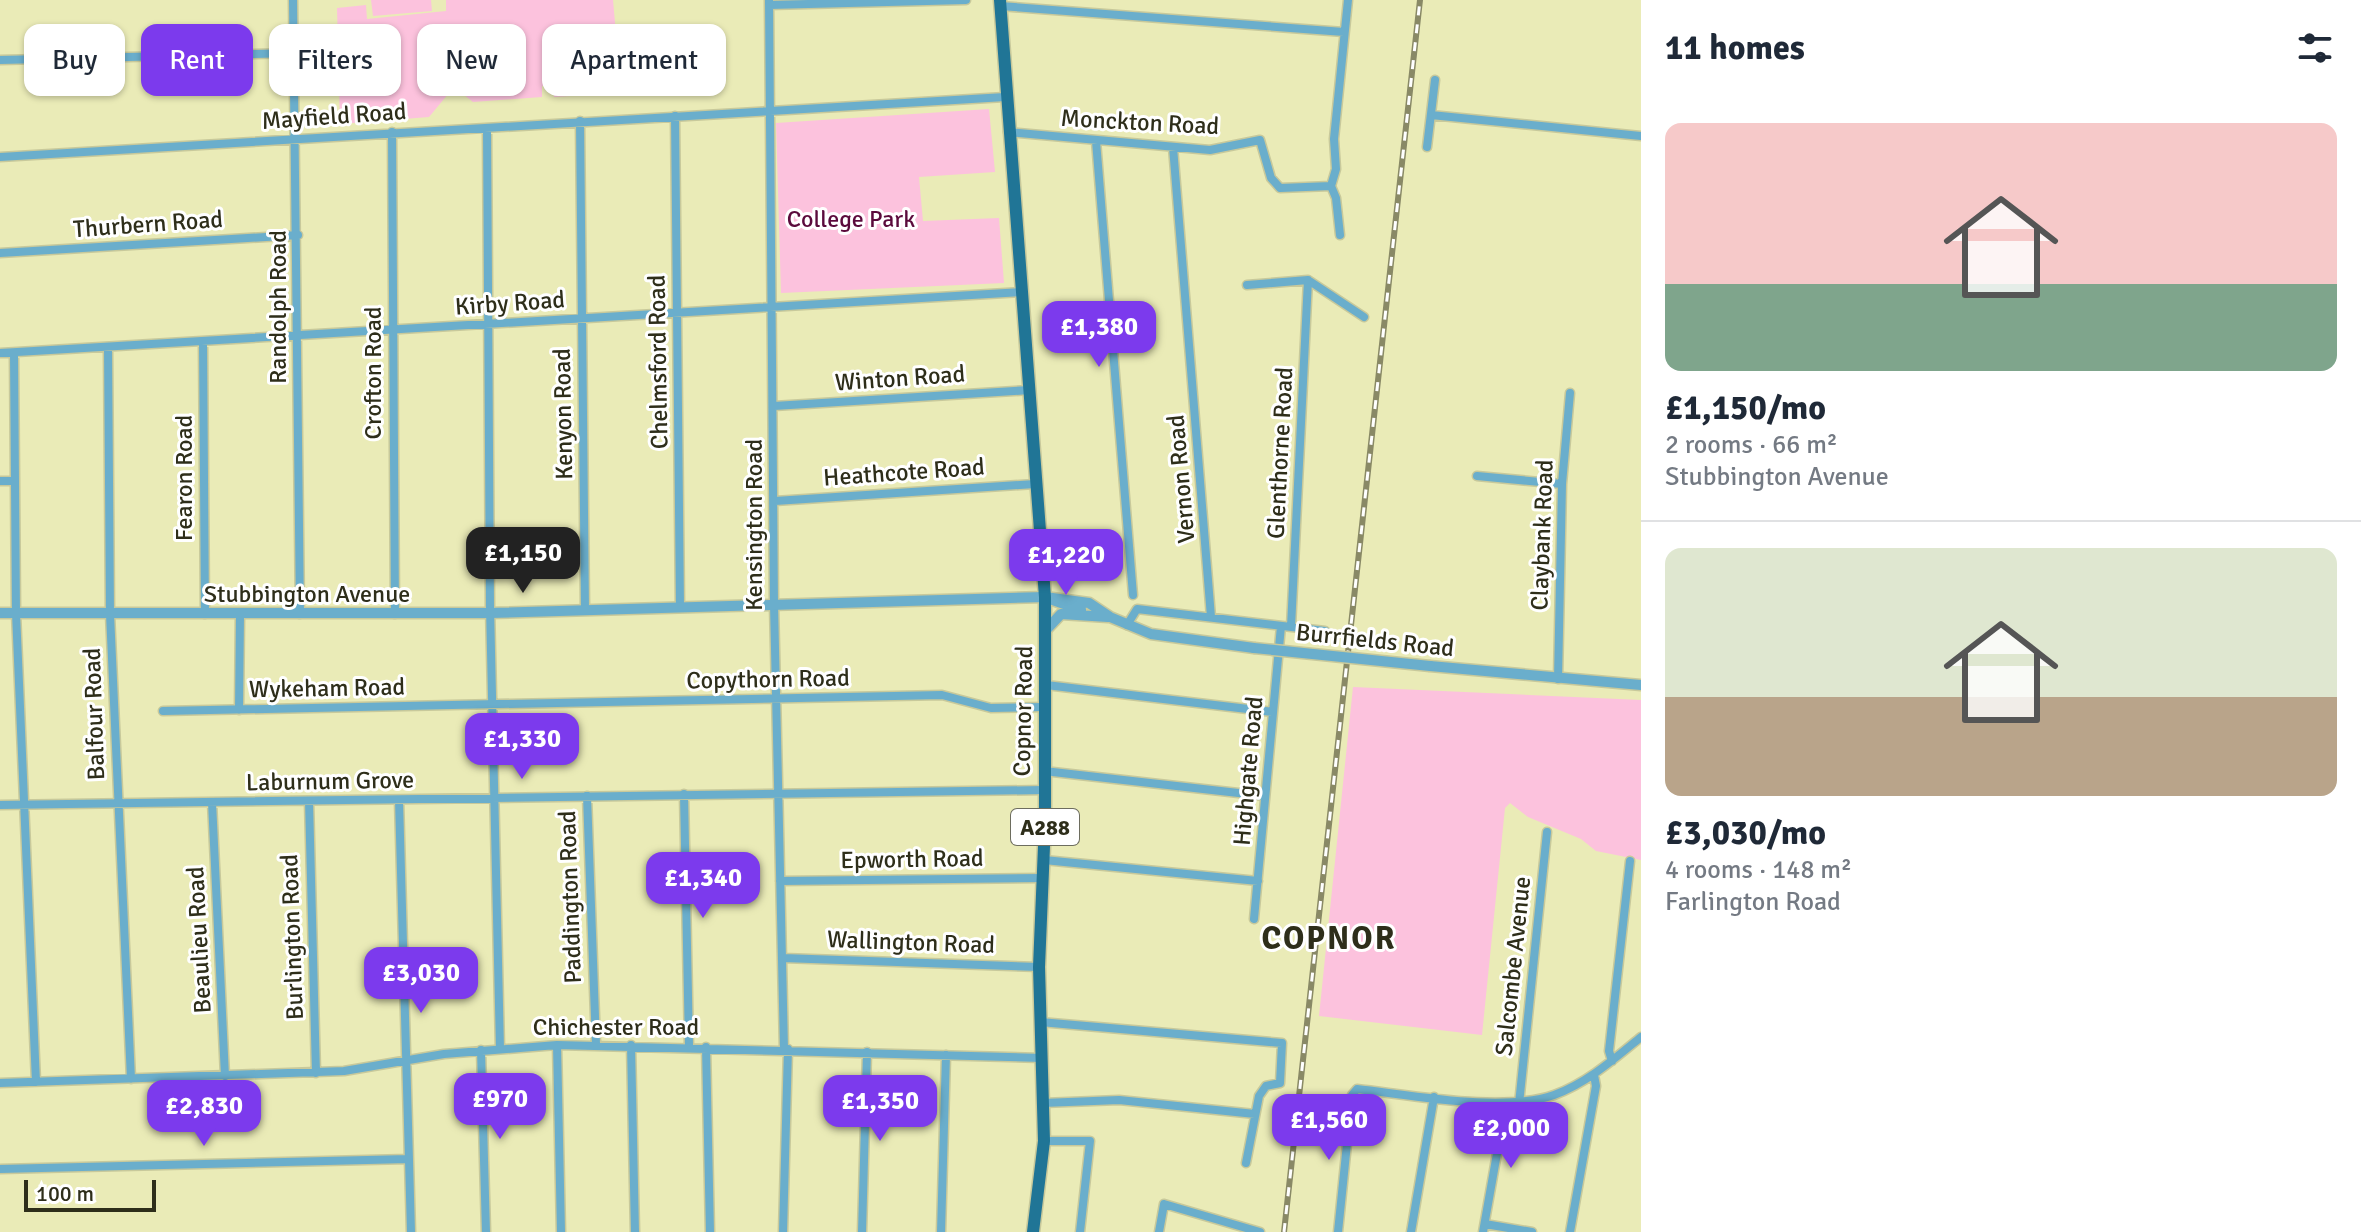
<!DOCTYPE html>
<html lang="en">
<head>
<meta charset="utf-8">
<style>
  body { margin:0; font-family:Signika,sans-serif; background:#f2f2f3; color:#1f2937; height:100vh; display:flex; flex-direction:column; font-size:30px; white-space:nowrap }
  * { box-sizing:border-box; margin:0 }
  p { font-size:26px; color:#747a83 }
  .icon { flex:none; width:44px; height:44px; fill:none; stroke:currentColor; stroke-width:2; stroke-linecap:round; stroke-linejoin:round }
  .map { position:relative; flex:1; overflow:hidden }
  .drawer { display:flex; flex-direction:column; background:#fff; width:720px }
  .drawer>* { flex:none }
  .hud { position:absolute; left:24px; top:24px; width:760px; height:72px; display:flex; gap:16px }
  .scale { position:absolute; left:24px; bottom:20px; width:132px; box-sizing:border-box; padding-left:8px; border:4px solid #2e2e1a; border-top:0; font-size:22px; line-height:28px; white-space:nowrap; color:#2e2e1a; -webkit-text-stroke:6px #fff; paint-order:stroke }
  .price { position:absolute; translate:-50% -68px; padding:0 18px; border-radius:16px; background:#7c3aed; color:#fff; font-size:26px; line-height:52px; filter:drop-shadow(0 2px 4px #0008) }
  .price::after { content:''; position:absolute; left:50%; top:48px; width:24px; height:18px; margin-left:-12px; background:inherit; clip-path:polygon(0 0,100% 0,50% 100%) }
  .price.selected { background:#222; color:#fff }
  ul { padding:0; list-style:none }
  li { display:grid; align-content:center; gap:16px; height:424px; padding:0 24px }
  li+li { border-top:2px solid #e0e1e3 }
  li span { display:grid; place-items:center; height:248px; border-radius:16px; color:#555 }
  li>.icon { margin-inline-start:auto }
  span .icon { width:144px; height:144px; fill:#fffc; stroke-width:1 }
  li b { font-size:34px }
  h2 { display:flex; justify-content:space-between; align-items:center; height:96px; padding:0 24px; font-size:34px }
  .pill { padding:0 28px; border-radius:16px; background:#fff; box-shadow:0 2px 6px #0004; font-size:28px; line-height:72px }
  .pill.selected { background:#7c3aed; color:#fff }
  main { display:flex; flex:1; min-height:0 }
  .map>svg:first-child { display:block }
  .green { fill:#fcc2dd }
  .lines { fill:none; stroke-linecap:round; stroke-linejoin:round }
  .minor-casing { stroke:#c8c99b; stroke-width:11 }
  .tertiary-casing { stroke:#c8c99b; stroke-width:13 }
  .primary-casing { stroke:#c8c99b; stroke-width:15 }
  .minor { stroke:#6aaecc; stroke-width:8 }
  .tertiary { stroke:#6aaecc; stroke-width:10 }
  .primary { stroke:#207596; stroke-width:12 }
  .rail-casing { stroke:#898966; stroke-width:6 }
  .rail { stroke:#fff; stroke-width:3; stroke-dasharray:9; stroke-linecap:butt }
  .tertiary-bridge-casing { stroke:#c8c99b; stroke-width:13; stroke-linecap:butt }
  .tertiary-bridge { stroke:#6aaecc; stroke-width:10 }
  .labels { text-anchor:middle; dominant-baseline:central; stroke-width:6; stroke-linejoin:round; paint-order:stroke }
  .shield { fill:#fff; stroke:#6d6d5f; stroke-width:2 }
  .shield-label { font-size:22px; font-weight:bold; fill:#2e2e1a }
  .street-label { font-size:24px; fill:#2e2e1a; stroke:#fff }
  .park-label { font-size:24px; fill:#5b0a3c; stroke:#fff }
  .district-label { font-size:32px; font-weight:bold; letter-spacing:2px; fill:#2e2e1a; stroke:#fff }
</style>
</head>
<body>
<main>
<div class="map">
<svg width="1641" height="1232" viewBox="0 0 1641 1232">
  <rect width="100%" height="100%" fill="#eaebb7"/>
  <!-- green -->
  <path class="green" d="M371 0H431L432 11 373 16Z
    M446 0H613L616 34 598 36 602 94 554 97 553 85 542 86V97L473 102 454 87 429 117 340 124 337 8 366 5 367 19 446 11Z
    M989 109 995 172 919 177 923 221 999 218 1004 283 781 293 776 123Z
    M1353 687 1641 700V860L1596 851 1581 839 1528 817 1510 803 1505 808 1482 1035 1319 1016Z"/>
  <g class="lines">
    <defs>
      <path id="minor" d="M293 0 300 614
        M769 0 774 604 784 1049
        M769 5 966 0
        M1000 6 1344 32
        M0 60 295 53 321 49
        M1431 115 1641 136
        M675 116 680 607
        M580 121 585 610
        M487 128 490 607 500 1049
        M392 132 395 614
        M1008 132 1210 150 1260 140 1271 178 1280 188 1331 186
        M1096 141 1133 595
        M1173 147 1211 617
        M1427 147 1435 80
        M0 157 1005 97
        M1340 235 1336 198 1331 186 1336 169 1334 139 1348 0
        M0 253 298 235
        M1247 285 1308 280 1364 317
        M203 341 205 614
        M108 347 110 614 131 1079
        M0 353 1022 292
        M14 353 16 613 36 1082
        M774 406 1030 390
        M1477 476 1562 484
        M0 481H15
        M775 501 1035 484
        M1127 625 1137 609 1325 631
        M1291 627 1308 280
        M1558 679 1562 484 1570 393
        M1046 685 1273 712
        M239 710 240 614
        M163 711 942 695 991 708 1044 707
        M1044 771 1265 796
        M684 794 689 1046
        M587 796 596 1044
        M399 800 411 1232
        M309 801 316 1073
        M212 802 225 1076
        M0 805 1044 790
        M1044 860 1258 881
        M780 881 1043 878
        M1254 919 1281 626
        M783 958 1039 967
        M1040 1022 1282 1043 1280 1083 1266 1086 1259 1096 1246 1163
        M557 1045 561 1232
        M631 1045 635 1232
        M706 1047 710 1232
        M481 1050 486 1232
        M1612 1061 1609 1051 1630 861
        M0 1083 344 1071 444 1054 557 1045 1042 1058
        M1043 1103 1119 1100 1255 1114
        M1519 1104 1547 832
        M1044 1141H1090L1080 1232
        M0 1169 408 1159
        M1485 1224 1532 1232
        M783 1232 788 1049
        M862 1232 867 1052
        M941 1232 946 1055
        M1159 1232 1164 1204 1260 1232
        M1338 1232 1352 1095 1357 1089C1411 1095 1503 1113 1554 1095 1587 1083 1614 1059 1641 1037
        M1411 1232 1434 1097
        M1483 1232 1506 1103
        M1570 1232 1596 1086 1594 1075"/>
      <path id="tertiary" d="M1047 598 1081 610
        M0 613H490L1045 597 1089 603 1110 617 1151 634 1254 648
        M1046 630 1061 614 1108 617
        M1430 666 1641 685"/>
      <path id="primary" d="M1000 0 1045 597V822L1039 967 1044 1141 1033 1232"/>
    </defs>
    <!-- minor casing -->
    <use href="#minor" class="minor-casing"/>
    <!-- tertiary casing -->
    <use href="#tertiary" class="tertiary-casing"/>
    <!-- primary casing -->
    <use href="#primary" class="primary-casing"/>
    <!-- minor -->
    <use href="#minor" class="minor"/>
    <!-- tertiary -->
    <use href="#tertiary" class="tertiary"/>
    <!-- primary -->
    <use href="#primary" class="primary"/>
    <defs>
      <path id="rail" d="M1284 1232 1420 0"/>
    </defs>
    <!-- rail casing -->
    <use href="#rail" class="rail-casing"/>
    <!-- rail -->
    <use href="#rail" class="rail"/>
    <defs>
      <path id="tertiary-bridge" d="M1254 648 1430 666"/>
    </defs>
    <!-- tertiary-bridge casing -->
    <use href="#tertiary-bridge" class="tertiary-bridge-casing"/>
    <!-- tertiary-bridge -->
    <use href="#tertiary-bridge" class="tertiary-bridge"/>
  </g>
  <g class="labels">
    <!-- shield labels -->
    <rect class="shield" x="1011" y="809" width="68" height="36" rx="6"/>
    <g class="shield-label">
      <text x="1045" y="827">A288</text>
    </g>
    <!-- street labels -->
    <g class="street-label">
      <text transform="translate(334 116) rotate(-4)">Mayfield Road</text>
      <text transform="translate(1140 122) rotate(3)">Monckton Road</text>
      <text transform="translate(148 224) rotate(-4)">Thurbern Road</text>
      <text transform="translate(510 303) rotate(-4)">Kirby Road</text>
      <text transform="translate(278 307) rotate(-90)">Randolph Road</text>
      <text transform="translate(658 362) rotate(-91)">Chelmsford Road</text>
      <text transform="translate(373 373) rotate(-90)">Crofton Road</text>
      <text transform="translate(900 378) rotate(-4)">Winton Road</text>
      <text transform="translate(563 414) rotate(-91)">Kenyon Road</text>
      <text transform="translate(1280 453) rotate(-87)">Glenthorne Road</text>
      <text transform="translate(904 472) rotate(-4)">Heathcote Road</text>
      <text transform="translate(184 478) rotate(-90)">Fearon Road</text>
      <text transform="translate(1181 479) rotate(-95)">Vernon Road</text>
      <text transform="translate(754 525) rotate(-90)">Kensington Road</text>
      <text transform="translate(1542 535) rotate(-88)">Claybank Road</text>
      <text x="307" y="594">Stubbington Avenue</text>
      <text transform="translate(1375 640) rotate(6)">Burrfields Road</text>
      <text transform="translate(768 679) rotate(-1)">Copythorn Road</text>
      <text transform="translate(327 688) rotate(-1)">Wykeham Road</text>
      <text transform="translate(1023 711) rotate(-89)">Copnor Road</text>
      <text transform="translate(94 714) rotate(-92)">Balfour Road</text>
      <text transform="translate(1248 771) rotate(-85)">Highgate Road</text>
      <text transform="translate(330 781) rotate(-1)">Laburnum Grove</text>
      <text transform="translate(912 859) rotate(-1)">Epworth Road</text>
      <text transform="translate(570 897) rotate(-92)">Paddington Road</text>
      <text transform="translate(292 937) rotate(-92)">Burlington Road</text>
      <text transform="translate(199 940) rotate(-93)">Beaulieu Road</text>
      <text transform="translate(911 942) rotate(2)">Wallington Road</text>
      <text transform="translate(1513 966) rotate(-84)">Salcombe Avenue</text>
      <text x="616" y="1027">Chichester Road</text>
    </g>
    <!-- park labels -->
    <g class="park-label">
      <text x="851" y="219">College Park</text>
    </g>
    <!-- district labels -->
    <g class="district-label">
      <text x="1329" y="938">COPNOR</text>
    </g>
  </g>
</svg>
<div class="scale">100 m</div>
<b class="price" style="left:1099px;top:369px">£1,380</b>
<b class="price selected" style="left:523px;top:595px">£1,150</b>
<b class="price" style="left:1066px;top:597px">£1,220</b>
<b class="price" style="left:522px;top:781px">£1,330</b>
<b class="price" style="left:703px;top:920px">£1,340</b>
<b class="price" style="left:421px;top:1015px">£3,030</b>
<b class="price" style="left:500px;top:1141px">£970</b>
<b class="price" style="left:880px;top:1143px">£1,350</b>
<b class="price" style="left:204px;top:1148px">£2,830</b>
<b class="price" style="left:1329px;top:1162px">£1,560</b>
<b class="price" style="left:1511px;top:1170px">£2,000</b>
<div class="hud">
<a class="pill">Buy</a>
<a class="pill selected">Rent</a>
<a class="pill">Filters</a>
<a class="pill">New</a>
<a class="pill">Apartment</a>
</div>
</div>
<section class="drawer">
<h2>11 homes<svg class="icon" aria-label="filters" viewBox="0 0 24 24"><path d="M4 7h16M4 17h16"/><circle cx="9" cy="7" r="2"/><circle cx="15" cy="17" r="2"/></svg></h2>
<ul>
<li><span style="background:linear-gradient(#f6c9c9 65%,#7fa58c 0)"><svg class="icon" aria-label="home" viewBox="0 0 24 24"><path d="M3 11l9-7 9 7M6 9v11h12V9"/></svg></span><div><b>£1,150/mo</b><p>2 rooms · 66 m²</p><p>Stubbington Avenue</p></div></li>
<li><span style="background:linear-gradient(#dfe7d0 60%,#b9a48a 0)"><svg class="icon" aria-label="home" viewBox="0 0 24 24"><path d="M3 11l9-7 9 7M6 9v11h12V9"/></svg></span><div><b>£3,030/mo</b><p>4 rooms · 148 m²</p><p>Farlington Road</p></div></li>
</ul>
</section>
</main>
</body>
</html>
